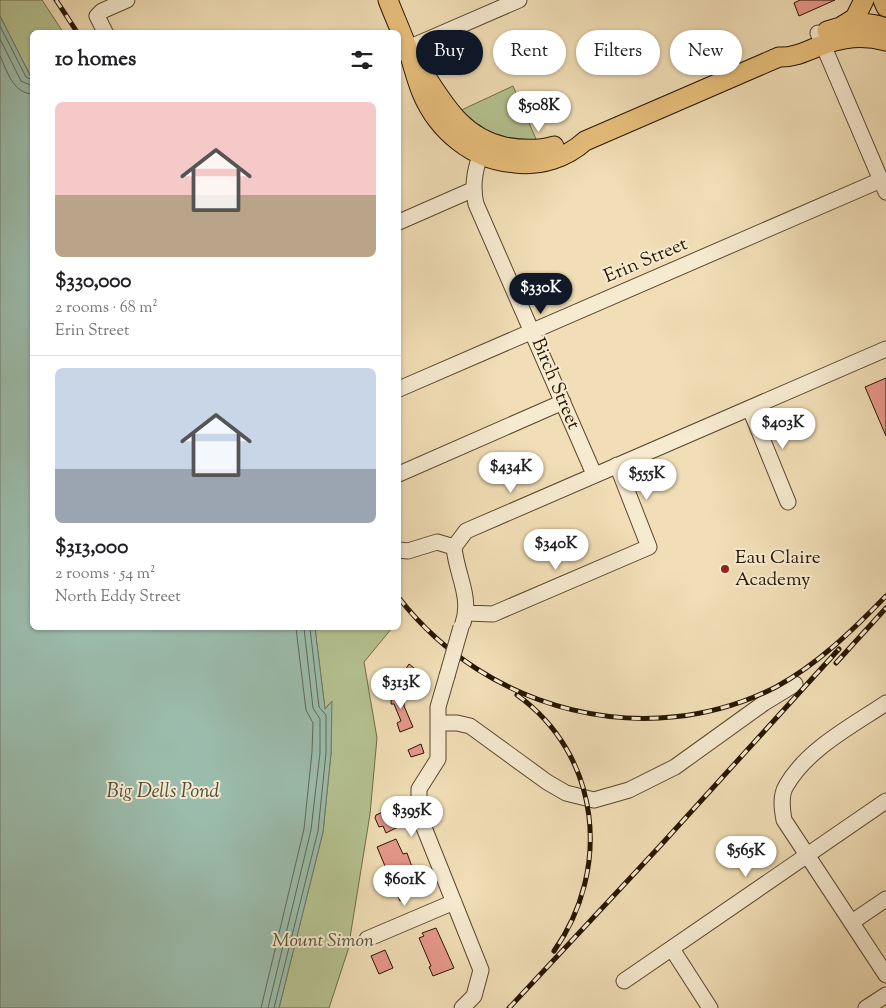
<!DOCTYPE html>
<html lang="en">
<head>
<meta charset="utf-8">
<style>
  body { margin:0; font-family:"Sorts Mill Goudy",serif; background:#f6f6f6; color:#202124; height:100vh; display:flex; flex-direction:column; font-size:19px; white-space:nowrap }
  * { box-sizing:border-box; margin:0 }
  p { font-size:16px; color:#757577 }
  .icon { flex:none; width:28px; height:28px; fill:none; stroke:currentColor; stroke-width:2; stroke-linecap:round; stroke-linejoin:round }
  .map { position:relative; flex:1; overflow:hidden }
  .sheet { position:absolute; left:30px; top:30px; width:371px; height:600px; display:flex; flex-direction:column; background:#fff; border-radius:8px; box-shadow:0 1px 4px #0004 }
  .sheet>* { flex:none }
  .hud { position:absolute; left:416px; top:30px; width:394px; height:45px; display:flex; gap:10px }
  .price { position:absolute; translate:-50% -42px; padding:0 11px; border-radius:18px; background:#fff; color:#222; font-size:16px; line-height:32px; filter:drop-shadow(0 1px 2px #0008) }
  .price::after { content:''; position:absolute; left:50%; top:30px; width:15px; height:11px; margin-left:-8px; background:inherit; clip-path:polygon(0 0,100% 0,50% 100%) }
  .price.active { background:#111827; color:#fff }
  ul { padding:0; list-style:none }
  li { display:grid; align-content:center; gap:10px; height:265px; padding:0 25px }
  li+li { border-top:1px solid #e0e0e0 }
  li span { display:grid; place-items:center; height:155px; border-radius:8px; color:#555 }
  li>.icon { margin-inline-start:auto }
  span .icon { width:90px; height:90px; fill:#fffc; stroke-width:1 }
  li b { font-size:21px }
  h2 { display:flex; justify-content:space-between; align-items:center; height:60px; padding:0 25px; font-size:21px }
  .chip { padding:0 18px; border-radius:22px; background:#fff; box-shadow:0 1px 4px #0004; font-size:18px; line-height:45px }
  .chip.active { background:#111827; color:#fff }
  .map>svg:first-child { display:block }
  .green { fill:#b5c291; stroke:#6e6c48 }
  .water { fill:#9bbcac; stroke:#6c7967 }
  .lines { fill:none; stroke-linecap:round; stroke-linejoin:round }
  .shore { stroke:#606856; stroke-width:1 }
  .building { fill:#e8988b; stroke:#261500 }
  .minor-casing { stroke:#59472e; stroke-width:17 }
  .major-casing { stroke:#261500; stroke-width:21 }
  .minor { stroke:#f6ead0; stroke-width:15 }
  .major { stroke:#e8bf7b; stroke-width:19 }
  .rail-casing { stroke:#261500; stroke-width:5 }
  .rail { stroke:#f6ead0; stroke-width:3; stroke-dasharray:9; stroke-linecap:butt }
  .minor-bridge-casing { stroke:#59472e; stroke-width:17; stroke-linecap:butt }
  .minor-bridge { stroke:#f6ead0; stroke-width:15 }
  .poi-dot { fill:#8f2418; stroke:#f6ead0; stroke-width:2 }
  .labels { text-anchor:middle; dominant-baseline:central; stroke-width:4; stroke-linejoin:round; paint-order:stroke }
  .street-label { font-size:19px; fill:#261500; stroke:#f6ead0 }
  .poi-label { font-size:19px; fill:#261500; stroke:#f6ead0; text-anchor:start }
  .park-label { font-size:19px; font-style:italic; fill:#585233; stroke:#f6ead0 }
  .water-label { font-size:20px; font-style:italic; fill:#4f4f3c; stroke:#f6ead0 }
</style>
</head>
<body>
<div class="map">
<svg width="886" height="1008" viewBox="0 0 886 1008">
  <rect width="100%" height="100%" fill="#f1deb6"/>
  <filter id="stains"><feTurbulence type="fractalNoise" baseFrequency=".004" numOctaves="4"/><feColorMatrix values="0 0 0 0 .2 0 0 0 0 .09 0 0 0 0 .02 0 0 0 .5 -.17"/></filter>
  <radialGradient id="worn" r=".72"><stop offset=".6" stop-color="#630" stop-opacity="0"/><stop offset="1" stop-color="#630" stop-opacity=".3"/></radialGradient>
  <!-- green -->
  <path class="green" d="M0 0H42L63 32H32V79L0 16Z
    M513 86 539 146 502 142 455 113Z
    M315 628H392L364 662 377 738 370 814 348 950 329 1008H279L323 832 331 753V702L325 709Z"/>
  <!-- water -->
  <path class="water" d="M0 16 32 79V628H315L325 709 332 701 331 753 323 832 279 1008H0Z"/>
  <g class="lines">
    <!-- shore -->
    <path class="shore" d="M0 26 26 77 32 80
      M0 39 21 81 32 86
      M0 56C7 71 13 93 32 94
      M261 1008 304 829 312 752 313 723 306 710 296 628
      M268 1008 311 830 320 753V719L313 708 304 628
      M274 1008 318 831 326 753V715L319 707 310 628"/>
  </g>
  <!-- building -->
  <path class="building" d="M800 0H835L799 16 794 3Z
    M886 378V436L865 387Z
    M409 664 419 672 408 686 399 679Z
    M392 689 405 691 404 706 413 727 400 732 397 723 401 721 394 704H391Z
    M421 744 424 753 411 757 408 750Z
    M390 809 398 827 386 833 383 826 379 827 375 818 376 815Z
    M396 839 403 854 407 853 421 892 400 901 393 886 383 890 380 882 390 878 377 847Z
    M436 928 454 968 433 976 429 967 431 966 419 938 424 936 422 933Z
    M385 950 393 968 379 974 371 956Z"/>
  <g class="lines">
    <defs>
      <path id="minor" d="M105 32 97 16 102 11 127 0
        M818 33 886 192
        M399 52 519 0
        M484 145C476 165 471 183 476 204L594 474
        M399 222 472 190
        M399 389 881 180
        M750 409 788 502
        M399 474 563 402
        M454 547 466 531 886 349
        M454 547C456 573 472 597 463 623
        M399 550 408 551 437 542 454 547
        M466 613 493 614 649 547 617 465
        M447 676 438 707V759L419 789V815L481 970 474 996 462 1008
        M886 703C852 726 807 749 786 786 780 796 782 809 784 820L886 975
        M439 723H457L470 726 547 782 566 793 594 800 629 790 675 767 764 703 795 684
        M852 922 886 899
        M367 939 454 902
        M672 949 710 1008
        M624 981 886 801
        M866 1008 886 995"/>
      <path id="major" d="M388 0C394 16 402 33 408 50 413 64 416 79 422 93 438 131 473 160 515 163 541 166 566 158 585 141L779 57C794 58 806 51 820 46 843 37 863 35 886 41
        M883 0 886 7
        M842 26 855 18 864 0
        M827 31C848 24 865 20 886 28
        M423 72C445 106 463 138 505 147 522 150 537 151 554 146"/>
    </defs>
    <!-- minor casing -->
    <use href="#minor" class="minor-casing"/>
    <!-- major casing -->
    <use href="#major" class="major-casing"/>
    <!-- minor -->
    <use href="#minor" class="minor"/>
    <!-- major -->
    <use href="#major" class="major"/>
    <defs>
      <path id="rail" d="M56 0 77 32
        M399 598C487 711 646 753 776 687 818 664 853 630 886 596
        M836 663 886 608
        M517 695C601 755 612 869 554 951
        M509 1008 660 846 839 649"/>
    </defs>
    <!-- rail casing -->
    <use href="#rail" class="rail-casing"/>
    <!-- rail -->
    <use href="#rail" class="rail"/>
    <defs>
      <path id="minor-bridge" d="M447 676 461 627"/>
    </defs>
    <!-- minor-bridge casing -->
    <use href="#minor-bridge" class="minor-bridge-casing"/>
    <!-- minor-bridge -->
    <use href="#minor-bridge" class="minor-bridge"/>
  </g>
  <!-- markers -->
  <circle class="poi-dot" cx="725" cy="569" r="5"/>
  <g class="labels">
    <!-- street labels -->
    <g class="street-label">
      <text transform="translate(646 261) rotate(-23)">Erin Street</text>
      <text transform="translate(555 384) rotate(67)">Birch Street</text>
    </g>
    <!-- poi labels -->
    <g class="poi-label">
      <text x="735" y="558">Eau Claire<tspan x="735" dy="22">Academy</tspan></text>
    </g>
    <!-- park labels -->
    <g class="park-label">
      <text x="323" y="941">Mount Simon</text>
    </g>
    <!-- water labels -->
    <g class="water-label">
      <text x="163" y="792">Big Dells Pond</text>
    </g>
  </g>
  <rect width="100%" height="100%" filter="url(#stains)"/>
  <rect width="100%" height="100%" fill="url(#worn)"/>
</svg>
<b class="price" style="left:539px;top:133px">$508K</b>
<b class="price active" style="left:541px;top:315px">$330K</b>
<b class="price" style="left:783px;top:450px">$403K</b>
<b class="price" style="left:511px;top:494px">$434K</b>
<b class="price" style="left:647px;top:501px">$555K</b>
<b class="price" style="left:556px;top:571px">$340K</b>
<b class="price" style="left:401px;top:710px">$313K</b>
<b class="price" style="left:412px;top:838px">$395K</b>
<b class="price" style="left:746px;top:878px">$565K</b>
<b class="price" style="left:405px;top:907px">$601K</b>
<div class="hud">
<a class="chip active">Buy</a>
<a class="chip">Rent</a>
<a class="chip">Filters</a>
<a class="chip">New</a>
</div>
<section class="sheet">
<h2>10 homes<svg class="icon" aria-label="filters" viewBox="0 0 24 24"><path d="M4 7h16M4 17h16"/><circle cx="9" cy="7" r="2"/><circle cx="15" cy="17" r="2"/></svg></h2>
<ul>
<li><span style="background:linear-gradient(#f6c9c9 60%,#b9a48a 0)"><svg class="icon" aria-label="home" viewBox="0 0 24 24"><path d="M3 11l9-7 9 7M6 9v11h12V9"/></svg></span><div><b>$330,000</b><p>2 rooms · 68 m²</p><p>Erin Street</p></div></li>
<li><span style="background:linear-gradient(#c9d6e8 65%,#9aa5b1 0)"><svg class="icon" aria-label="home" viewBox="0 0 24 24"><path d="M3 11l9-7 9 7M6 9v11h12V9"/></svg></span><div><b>$313,000</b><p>2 rooms · 54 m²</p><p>North Eddy Street</p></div></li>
</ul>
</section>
</div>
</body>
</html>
